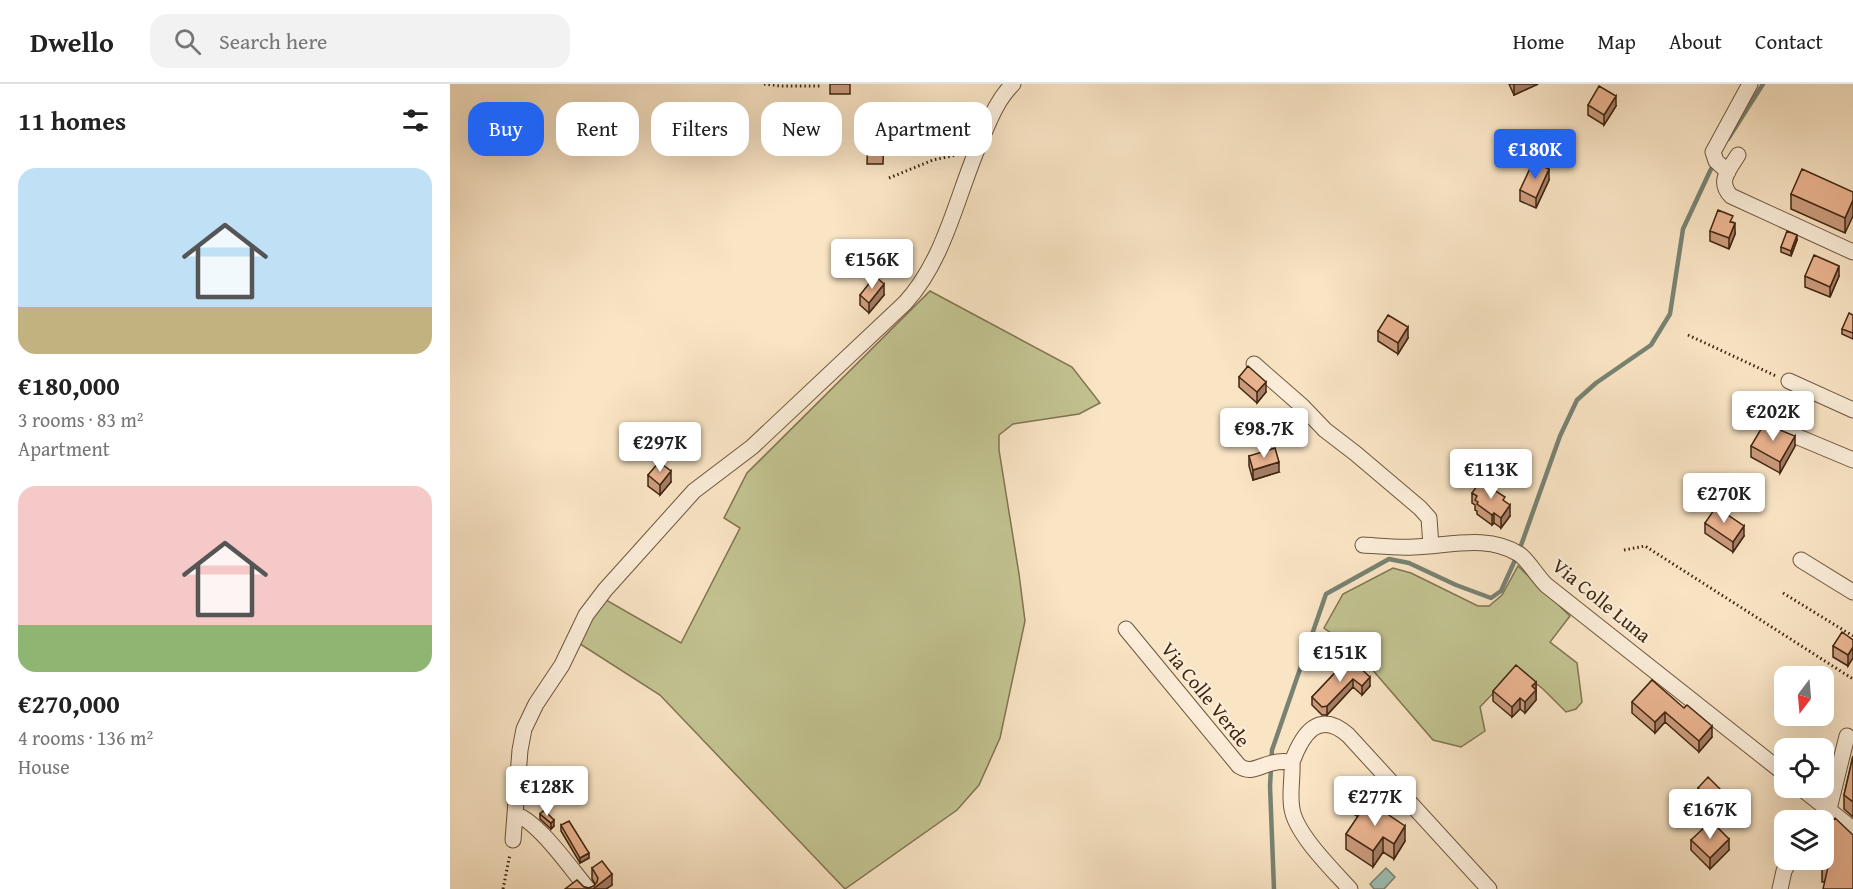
<!DOCTYPE html>
<html lang="en">
<head>
<meta charset="utf-8">
<style>
  body { margin:0; font-family:"Gentium Book Plus",serif; background:#f2f2f2; color:#222; height:100vh; display:flex; flex-direction:column; font-size:22px; white-space:nowrap }
  * { box-sizing:border-box; margin:0 }
  p { font-size:20px; color:#767676 }
  .icon { flex:none; width:33px; height:33px; fill:none; stroke:currentColor; stroke-width:2; stroke-linecap:round; stroke-linejoin:round }
  .map { position:relative; flex:1; overflow:hidden }
  .side { display:flex; flex-direction:column; background:#fff; width:450px }
  .side>* { flex:none }
  .guide { position:absolute; left:18px; top:18px; width:570px; height:54px; display:flex; gap:12px }
  .needle { width:39px; rotate:196deg }
  .fabs { position:absolute; left:1324px; top:582px; display:grid; gap:12px }
  .fabs a { display:grid; place-items:center; width:60px; height:60px; border-radius:12px; background:#fff; box-shadow:0 6px 24px #0002; font-size:30px }
  .price { position:absolute; translate:-50% -51px; padding:0 14px; border-radius:6px; background:#fff; color:#222; font-size:20px; line-height:39px; filter:drop-shadow(0 2px 3px #0008) }
  .price::after { content:''; position:absolute; left:50%; top:36px; width:18px; height:14px; margin-left:-9px; background:inherit; clip-path:polygon(0 0,100% 0,50% 100%) }
  .price.selected { background:#2563eb; color:#fff }
  ul { padding:0; list-style:none }
  li { display:grid; align-content:center; gap:12px; height:318px; padding:0 18px }
  li span { display:grid; place-items:center; height:186px; border-radius:18px; color:#555 }
  li>.icon { margin-inline-start:auto }
  span .icon { width:108px; height:108px; fill:#fffc; stroke-width:1 }
  li b { font-size:26px }
  h2 { display:flex; justify-content:space-between; align-items:center; height:72px; padding:0 18px; font-size:26px }
  .tag { padding:0 21px; border-radius:18px; background:#fff; box-shadow:0 6px 24px #0002; font-size:21px; line-height:54px }
  .tag.selected { background:#2563eb; color:#fff }
  header { display:flex; align-items:center; gap:36px; box-sizing:border-box; height:84px; padding:0 30px; background:#fff; border-bottom:2px solid #e0e0e0 }
  header strong { font-size:28px }
  nav { display:flex; gap:33px; margin-inline-start:auto; font-size:21px }
  .search { width:420px; height:54px; background:#f2f2f2; display:flex; align-items:center; gap:15px; box-sizing:border-box; padding:0 21px; border-radius:18px; color:#767676; font-size:22px }
  main { display:flex; flex:1; min-height:0 }
  .map>svg:first-child { display:block }
  .green { fill:#c2c391; stroke:#817450; stroke-width:1.5 }
  .water { fill:#9ebfb4; stroke:#788272; stroke-width:1.5 }
  .lines { fill:none; stroke-linecap:round; stroke-linejoin:round }
  .stream { stroke:#788272; stroke-width:4.5 }
  .minor-casing { stroke:#6e563c; stroke-width:17 }
  .path { stroke:#40260f; stroke-width:3; stroke-dasharray:1.5 3; stroke-linecap:butt }
  .minor { stroke:#fbedd9; stroke-width:15 }
  .wall { fill:#ca9b7d; stroke:#40260f; stroke-width:1.5 }
  .shaded-wall { fill:#a47e66; stroke:#40260f; stroke-width:1.5 }
  .building { fill:#ebb491; stroke:#40260f; stroke-width:1.5 }
  .labels { text-anchor:middle; dominant-baseline:central; stroke-width:4.5; stroke-linejoin:round; paint-order:stroke }
  .street-label { font-size:20px; fill:#40260f; stroke:#fbedd9 }
</style>
</head>
<body>
<header>
<strong>Dwello</strong>
<div class="search"><svg class="icon" aria-label="search" viewBox="0 0 24 24"><circle cx="10" cy="10" r="6"/><path d="M15 15l6 6"/></svg>Search here</div>
<nav><a>Home</a><a>Map</a><a>About</a><a>Contact</a></nav>
</header>
<main>
<section class="side">
<h2>11 homes<svg class="icon" aria-label="filters" viewBox="0 0 24 24"><path d="M4 7h16M4 17h16"/><circle cx="9" cy="7" r="2"/><circle cx="15" cy="17" r="2"/></svg></h2>
<ul>
<li><span style="background:linear-gradient(#bfe0f5 75%,#c2b280 0)"><svg class="icon" aria-label="home" viewBox="0 0 24 24"><path d="M3 11l9-7 9 7M6 9v11h12V9"/></svg></span><div><b>€180,000</b><p>3 rooms · 83 m²</p><p>Apartment</p></div></li>
<li><span style="background:linear-gradient(#f6c9c9 75%,#8fb573 0)"><svg class="icon" aria-label="home" viewBox="0 0 24 24"><path d="M3 11l9-7 9 7M6 9v11h12V9"/></svg></span><div><b>€270,000</b><p>4 rooms · 136 m²</p><p>House</p></div></li>
</ul>
</section>
<div class="map">
<svg width="1403" height="805" viewBox="0 0 1403 805">
  <rect width="100%" height="100%" fill="#f9e4c4"/>
  <filter id="stains"><feTurbulence type="fractalNoise" baseFrequency=".00333" numOctaves="4"/><feColorMatrix values="0 0 0 0 .2 0 0 0 0 .09 0 0 0 0 .02 0 0 0 .5 -.17"/></filter>
  <radialGradient id="worn" r=".72"><stop offset=".6" stop-color="#630" stop-opacity="0"/><stop offset="1" stop-color="#630" stop-opacity=".3"/></radialGradient>
  <!-- green -->
  <path class="green" d="M480 207 622 283 650 319 629 330 563 340 549 351V366L569 490 575 537 550 654 529 701 507 726 395 805 210 611 127 558 151 513 231 559 290 444 274 434 297 389Z
    M1068 482 1120 532 1100 558 1127 579 1132 618 1126 625 1116 628 1093 605 1070 587 1051 601 1030 623 1035 647 1011 663 983 656 908 569 874 544 893 510 943 484 961 489 1028 522H1039L1052 511Z"/>
  <!-- water -->
  <path class="water" d="M936 784 945 793 934 805H924L920 800Z"/>
  <g class="lines">
    <!-- stream -->
    <path class="stream" d="M1278 55 1313 0
      M1069 467 1110 352 1127 316 1146 299 1201 261 1220 230 1233 145 1261 85
      M824 805 820 702 822 666 876 510 939 475 959 479 1006 501 1041 514 1051 507 1066 474"/>
    <defs>
      <path id="minor" d="M1288 71C1279 86 1267 97 1281 112L1403 168
        M1278 88 1266 77 1263 68 1300 0
        M804 280 852 322 875 346 905 369 970 424 979 434 981 462
        M1339 297 1403 326
        M1329 345 1403 376
        M913 461C930 462 947 464 964 463 999 462 1037 450 1069 470 1077 475 1087 492 1096 501L1335 690
        M1351 476 1403 508
        M676 545 789 682C801 690 809 682 822 679 829 677 835 677 842 678 843 693 839 710 842 725 846 750 882 785 900 805
        M842 678C852 651 868 625 898 651L1039 805
        M1351 704 1403 745
        M1379 725 1397 652
        M65 730C89 738 121 785 138 805
        M63 756 70 666 74 645 86 620 112 581 136 531 155 506 244 407 302 363 455 219C496 174 507 110 531 56 540 35 547 16 563 0
        M1330 805 1334 787 1340 776"/>
    </defs>
    <!-- minor casing -->
    <use href="#minor" class="minor-casing"/>
    <!-- path -->
    <path class="path" d="M314 0 330 2H370
      M439 94 483 76 511 70
      M1238 251 1326 292
      M1174 466 1195 462 1403 595
      M1333 509 1403 552
      M53 805 60 770"/>
    <!-- minor -->
    <use href="#minor" class="minor"/>
  </g>
  <!-- wall -->
  <path class="wall" d="M380 0H400V10H380Z
    M1059 0H1088L1064 11Z
    M1138 21 1166 22 1154 41 1138 31Z
    M418 50H434L433 80H417Z
    M1099 96 1086 124 1070 117V106Z
    M1403 108 1395 149 1341 125V110Z
    M1283 138 1285 150 1279 165 1260 157V147Z
    M1347 156 1341 172 1331 168V163Z
    M1355 192H1389L1380 213 1355 203Z
    M410 211H434L419 229 410 221Z
    M1403 231V255L1392 250V245Z
    M928 247 958 254 948 270 928 257Z
    M789 293 816 308 807 319 789 303Z
    M1325 344 1345 362 1330 389 1301 373V362Z
    M799 372 829 388 803 396 799 382Z
    M198 391 221 398 210 411 198 402Z
    M1022 409 1055 418 1060 432 1051 444 1044 439 1042 441 1027 430V427L1025 426V421L1022 419Z
    M1255 439 1294 452 1283 468 1255 449Z
    M1403 556 1398 582 1383 573V562Z
    M899 574 920 602 912 611 903 603 877 631H872L862 621V613Z
    M1202 596 1262 653 1249 668 1215 638 1205 649 1182 629V618Z
    M1086 598V616L1075 629 1070 625 1062 633 1043 617V607Z
    M1403 672V733L1394 725V711Z
    M1248 704 1276 721 1267 732 1248 714Z
    M928 713 922 720 955 757 944 775 933 768 923 783 896 765V750L908 733 901 728V717Z
    M90 730 104 742 101 745 90 735Z
    M111 741 139 774 130 779 111 747Z
    M1403 751 1374 798H1372V778Z
    M1241 756 1279 766 1260 785 1241 766Z
    M142 784 162 801 156 805H115L134 803 139 804 144 802 145 800 142 795Z"/>
  <!-- shaded-wall -->
  <path class="shaded-wall" d="M1064 0H1088L1064 11Z
    M1166 12V22L1154 41V31Z
    M1099 85V96L1086 124V114Z
    M1403 116V132L1395 149V134Z
    M1285 139V150L1279 165V154Z
    M1347 151V156L1341 172V167Z
    M1389 182V192L1380 213V203Z
    M434 200V211L419 229V219Z
    M958 243V254L948 270V259Z
    M816 298V308L807 319V308Z
    M1345 352V362L1330 389V378Z
    M829 378V388L803 396V386Z
    M221 387V398L210 411V401Z
    M1060 421V432L1051 444V434Z
    M1044 429V439L1042 441V431Z
    M1294 442V452L1283 468V458Z
    M1403 563V574L1398 582V571Z
    M920 593V602L912 611V602Z
    M903 595V603L877 631V622Z
    M1086 598V616L1075 629V618L1082 602Z
    M1070 614V625L1062 633V623Z
    M1215 628V638L1205 649V638Z
    M1262 642V653L1249 668V657Z
    M928 703V713L910 735V724Z
    M1276 711V721L1267 732V721Z
    M104 736V742L101 745V739Z
    M955 742V757L944 775V760Z
    M933 753V768L923 783V767Z
    M1279 755V766L1260 785V774Z
    M139 769V774L130 779V774Z
    M162 790V801L156 805H143Z"/>
  <!-- building -->
  <path class="building" d="M1149 2 1166 12 1154 31 1138 21Z
    M418 50H434L433 69H417Z
    M1083 78 1099 85 1086 114 1070 106Z
    M1352 85 1403 108V116L1395 134 1341 110Z
    M1268 126 1283 132 1280 138 1285 139 1279 154 1260 147Z
    M1337 147 1347 151 1341 167 1331 163Z
    M1364 171 1389 182 1380 203 1355 192Z
    M425 192 434 200 419 219 410 211Z
    M1399 229 1403 231V249L1392 245Z
    M938 231 958 243 948 259 928 247Z
    M798 282 816 298 807 308 789 293Z
    M1317 335 1325 344 1345 352 1330 378 1301 362Z
    M825 364 829 378 803 386 799 372Z
    M209 378 221 387 210 401 198 391Z
    M1029 399 1037 404 1038 402 1055 413 1053 416 1060 421 1051 434 1044 429 1042 431 1027 420 1028 418 1025 416 1027 412 1022 409Z
    M1266 423 1294 442 1283 458 1255 439Z
    M1392 548 1403 556V563L1398 571 1383 562Z
    M899 574 920 593 912 602 903 595 877 622 872 623 862 613Z
    M1066 581 1086 598 1082 602 1086 606 1075 618 1070 614 1062 623 1043 607Z
    M1202 596 1234 624 1237 621 1262 642 1249 657 1215 628 1205 638 1182 618Z
    M1403 672V718L1394 711Z
    M1258 693 1276 711 1267 721 1248 704Z
    M919 695 928 703 910 724 901 717Z
    M918 717 955 742 944 760 933 753 923 767 896 750Z
    M94 726 104 736 101 739 90 730Z
    M1385 734 1403 751V805H1373L1379 779 1372 778V776H1374V766L1380 740Z
    M119 737 139 769 130 774 111 741Z
    M1261 737 1279 755 1260 774 1241 756Z
    M152 777 162 790 143 805H115L127 796 134 803 139 804 144 802 147 798 148 794 142 784Z"/>
  <g class="labels">
    <!-- street labels -->
    <g class="street-label">
      <text transform="translate(1152 516) rotate(39)">Via Colle Luna</text>
      <text transform="translate(756 610) rotate(51)">Via Colle Verde</text>
    </g>
  </g>
  <rect width="100%" height="100%" filter="url(#stains)"/>
  <rect width="100%" height="100%" fill="url(#worn)"/>
</svg>
<div class="fabs">
<a><svg class="needle" viewBox="-14 -14 28 28"><path d="M0-13l5 13h-10z" fill="#e53935"/><path d="M0 13l5-13h-10z" fill="#767676"/></svg></a>
<a><svg class="icon" aria-label="locate" viewBox="0 0 24 24"><circle cx="12" cy="12" r="6"/><path d="M12 2v4M12 18v4M2 12h4M18 12h4"/></svg></a>
<a><svg class="icon" aria-label="layers" viewBox="0 0 24 24"><path d="M12 4l9 5-9 5-9-5zM3 14l9 5 9-5"/></svg></a>
</div>
<b class="price selected" style="left:1085px;top:96px">€180K</b>
<b class="price" style="left:422px;top:206px">€156K</b>
<b class="price" style="left:1323px;top:358px">€202K</b>
<b class="price" style="left:814px;top:375px">€98.7K</b>
<b class="price" style="left:210px;top:389px">€297K</b>
<b class="price" style="left:1041px;top:416px">€113K</b>
<b class="price" style="left:1274px;top:440px">€270K</b>
<b class="price" style="left:890px;top:599px">€151K</b>
<b class="price" style="left:97px;top:733px">€128K</b>
<b class="price" style="left:925px;top:743px">€277K</b>
<b class="price" style="left:1260px;top:756px">€167K</b>
<div class="guide">
<a class="tag selected">Buy</a>
<a class="tag">Rent</a>
<a class="tag">Filters</a>
<a class="tag">New</a>
<a class="tag">Apartment</a>
</div>
</div>
</main>
</body>
</html>
